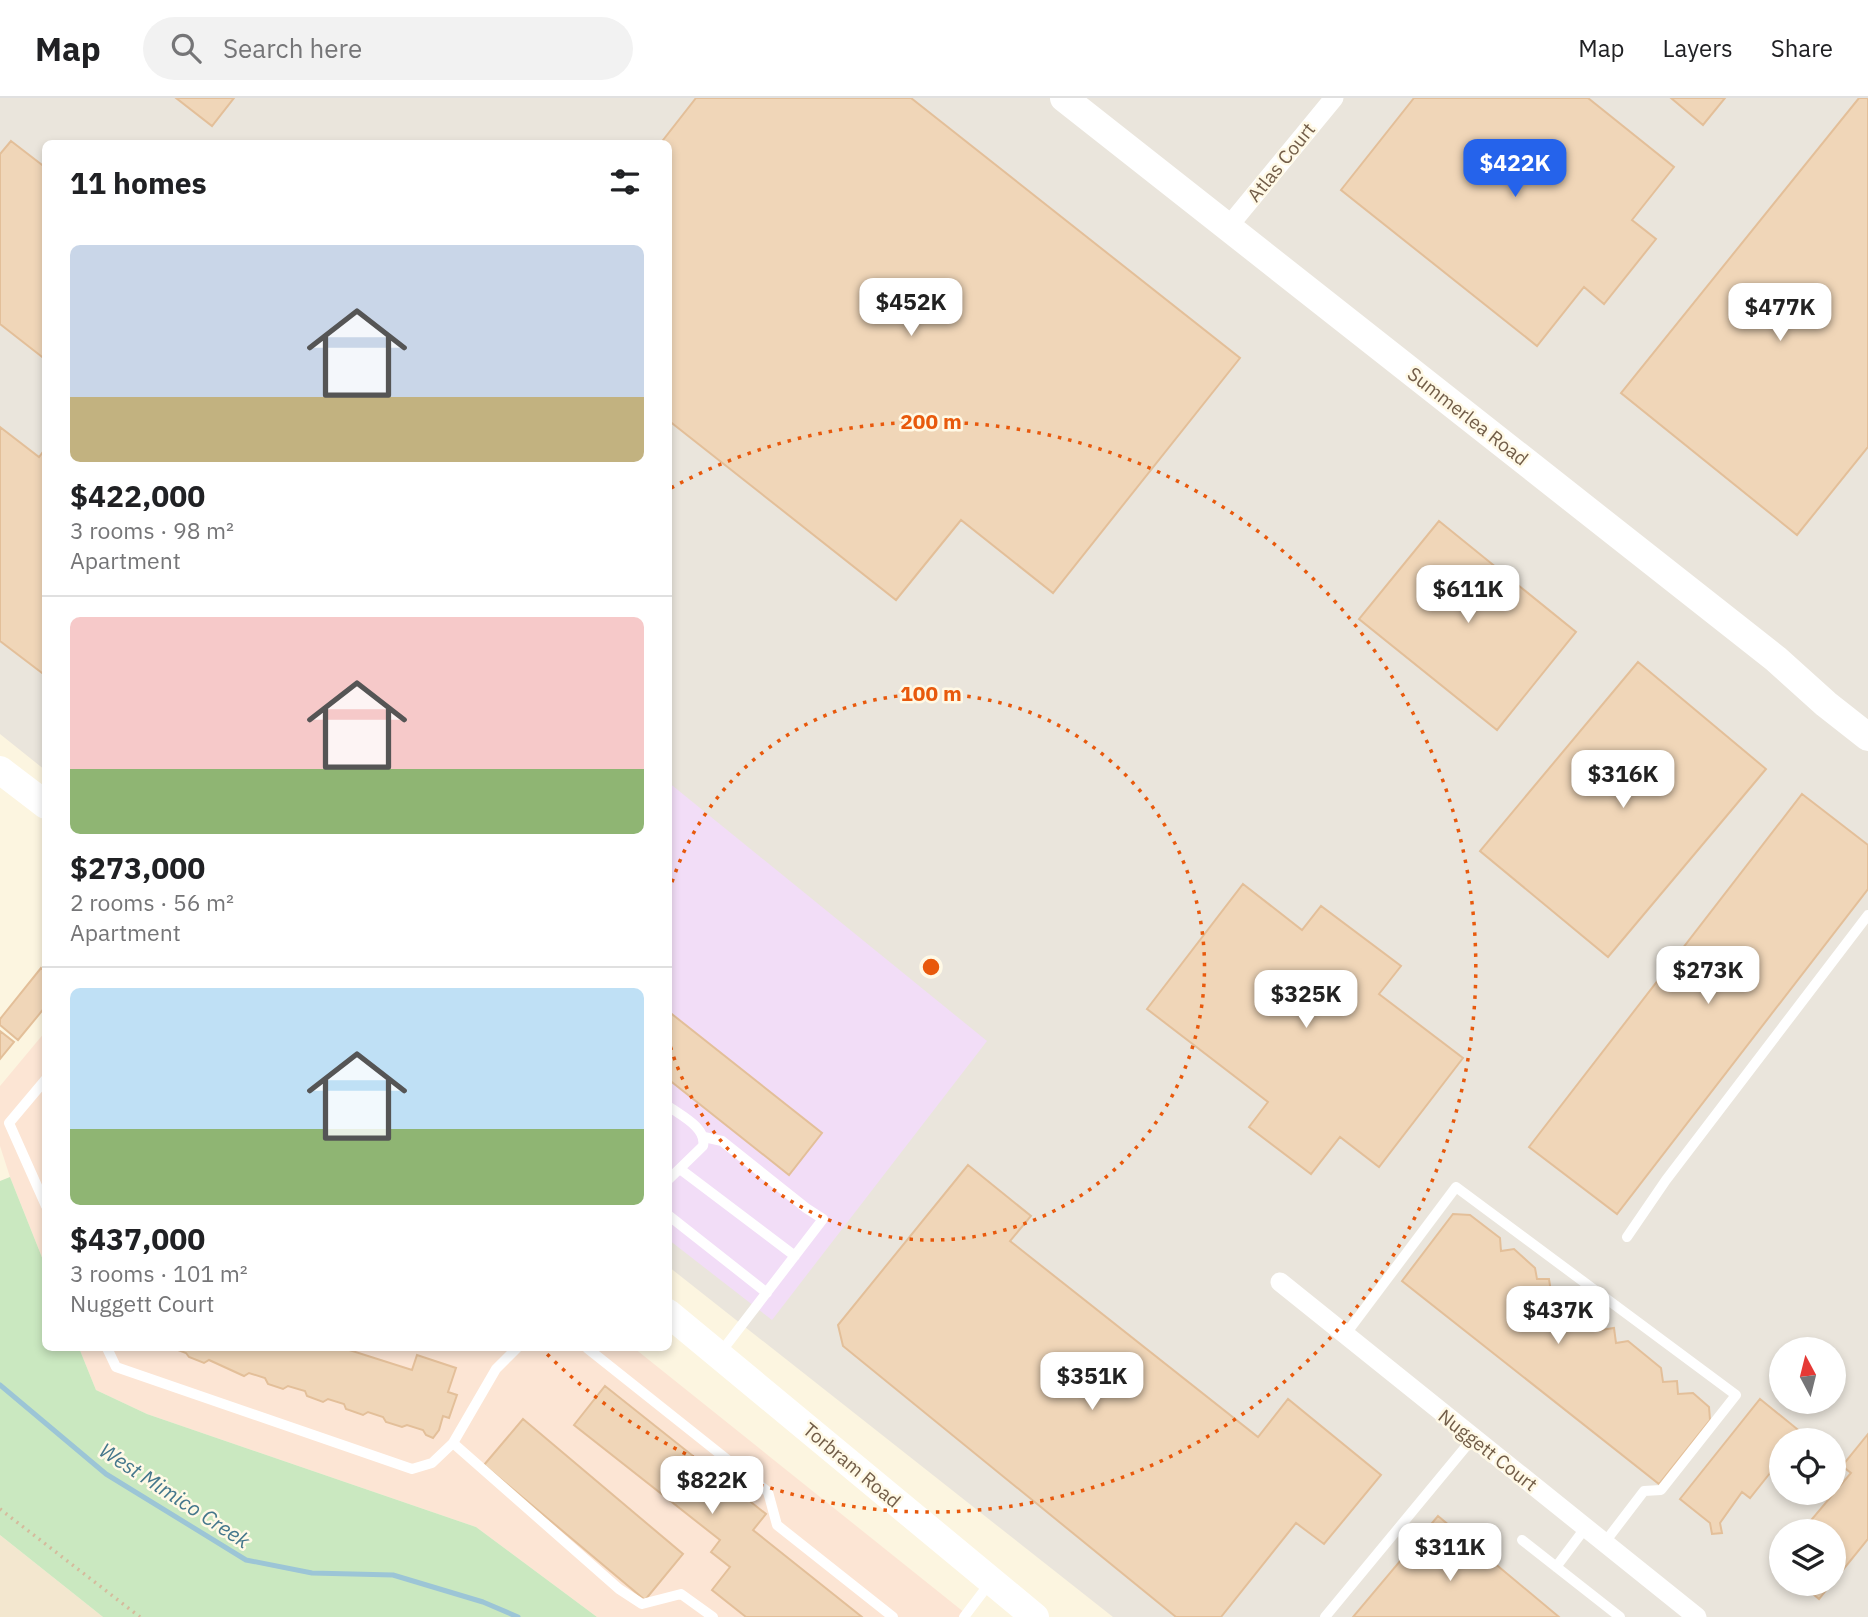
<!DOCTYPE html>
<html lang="en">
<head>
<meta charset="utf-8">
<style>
  body { margin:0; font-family:"IBM Plex Sans",sans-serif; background:#f2f2f2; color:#202124; height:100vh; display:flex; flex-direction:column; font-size:26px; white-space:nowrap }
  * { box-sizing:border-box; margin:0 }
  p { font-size:23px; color:#757577 }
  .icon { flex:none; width:38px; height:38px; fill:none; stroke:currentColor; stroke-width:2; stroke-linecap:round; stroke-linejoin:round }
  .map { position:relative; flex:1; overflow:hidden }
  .sheet { position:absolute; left:42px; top:42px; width:630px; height:1211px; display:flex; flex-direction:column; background:#fff; border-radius:10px; box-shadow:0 4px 10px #0003 }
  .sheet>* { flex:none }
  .needle { width:46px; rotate:353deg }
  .buttons { position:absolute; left:1769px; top:1239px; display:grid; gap:14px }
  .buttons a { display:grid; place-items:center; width:77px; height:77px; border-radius:50%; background:#fff; box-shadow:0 4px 10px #0003; font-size:35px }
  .price { position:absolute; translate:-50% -60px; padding:0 16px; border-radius:14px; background:#fff; color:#222; font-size:23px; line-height:46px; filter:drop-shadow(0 2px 4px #0008) }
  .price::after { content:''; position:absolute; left:50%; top:42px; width:21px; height:16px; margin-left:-10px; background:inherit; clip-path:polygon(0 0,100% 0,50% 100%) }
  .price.selected { background:#2563eb; color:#fff }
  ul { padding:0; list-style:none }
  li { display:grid; align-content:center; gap:14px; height:371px; padding:0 28px }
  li+li { border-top:2px solid #e0e0e0 }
  li span { display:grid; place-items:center; height:217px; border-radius:10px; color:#555 }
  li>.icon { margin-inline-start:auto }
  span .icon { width:126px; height:126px; fill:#fffc; stroke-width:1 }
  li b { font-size:30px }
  h2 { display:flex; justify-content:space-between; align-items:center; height:84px; padding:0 28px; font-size:30px }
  header { display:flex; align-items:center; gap:42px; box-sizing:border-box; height:98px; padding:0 35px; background:#fff; border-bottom:2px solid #e0e0e0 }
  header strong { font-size:33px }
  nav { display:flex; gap:38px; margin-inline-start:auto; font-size:24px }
  .search { width:490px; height:63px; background:#f2f2f2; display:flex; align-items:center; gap:18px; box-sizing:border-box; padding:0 24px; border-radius:38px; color:#757577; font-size:26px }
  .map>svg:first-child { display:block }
  .residential { fill:#f3e7cf }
  .commercial { fill:#fce5d4 }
  .industrial { fill:#eae5dc; fill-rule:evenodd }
  .education { fill:#f2ddf7 }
  .green { fill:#cae8c0 }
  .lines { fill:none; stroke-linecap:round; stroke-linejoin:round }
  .stream { stroke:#9cc5d6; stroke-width:5 }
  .building { fill:#f0d6b8; stroke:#e3bf99; stroke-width:2 }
  .path { stroke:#d5ba9c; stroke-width:3.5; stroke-dasharray:2 5; stroke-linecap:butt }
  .lane { stroke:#fff; stroke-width:10 }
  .street { stroke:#fff; stroke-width:19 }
  .secondary { stroke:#fff; stroke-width:28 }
  .ring { fill:none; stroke:#e8590c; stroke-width:3.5; stroke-dasharray:3.5 7 }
  .labels { text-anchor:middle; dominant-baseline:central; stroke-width:5; stroke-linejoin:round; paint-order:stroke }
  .street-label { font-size:19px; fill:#725d48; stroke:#fff9e6 }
  .water-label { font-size:21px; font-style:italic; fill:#45778c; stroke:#fff9e6 }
  .centre { fill:#e8590c; stroke:#fff9e6; stroke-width:3.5 }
  .ring-label { font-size:21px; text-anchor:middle; font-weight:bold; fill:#e8590c; stroke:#fff9e6; stroke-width:5; stroke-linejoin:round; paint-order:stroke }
</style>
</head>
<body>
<header>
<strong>Map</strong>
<div class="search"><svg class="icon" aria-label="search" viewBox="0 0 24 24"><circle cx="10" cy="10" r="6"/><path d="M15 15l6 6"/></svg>Search here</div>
<nav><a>Map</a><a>Layers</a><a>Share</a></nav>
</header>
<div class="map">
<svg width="1868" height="1519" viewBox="0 0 1868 1519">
  <rect width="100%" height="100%" fill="#fcf5e0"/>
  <!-- residential -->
  <path class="residential" d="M0 1437 103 1519H0Z"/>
  <!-- commercial -->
  <path class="commercial" d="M45 934V1167L10 1079 0 1048V988Z
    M79 1250H634L970 1519H597L476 1429 147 1316 96 1292Z"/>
  <!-- industrial -->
  <path class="industrial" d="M0 0H1868V1519H1113L669 1169 668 46H46L45 672 0 636ZM1782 1251H1834V1304H1782ZM1782 1342H1834V1395H1782ZM1782 1433H1834V1486H1782Z"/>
  <!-- education -->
  <path class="education" d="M668 684 987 943 772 1222 669 1142Z"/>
  <!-- green -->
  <path class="green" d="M10 1079 45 1167 46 1250H79L96 1292 147 1316 476 1429 597 1519H103L0 1437V1083Z"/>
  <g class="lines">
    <!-- stream -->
    <path class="stream" d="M0 1287 106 1376 246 1462 312 1475 393 1477 483 1504 518 1519"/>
  </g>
  <!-- building -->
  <path class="building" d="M176 0H234L212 28Z
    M696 0H911L1240 260 1053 495 961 422 896 502 668 322V46H660Z
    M1414 0H1588L1674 69 1632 122 1656 141 1604 206 1584 189 1537 248 1341 92Z
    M1671 0H1725L1703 27Z
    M1859 0H1868V349L1797 437 1621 295Z
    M11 43 46 70V262L0 226V56Z
    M0 329 39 359 46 350V578L0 543Z
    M1439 423 1576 534 1497 632 1359 521Z
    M1638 564 1766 671 1608 859 1480 753Z
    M1802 696 1868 747V791L1617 1116 1529 1049Z
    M1243 786 1302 832 1321 808 1401 868 1379 896 1463 960 1379 1069 1340 1039 1311 1076 1249 1029 1268 1004 1147 911Z
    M41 870 46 874V908L18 942 0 927V921Z
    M668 913 822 1035 789 1077 668 981Z
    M0 933 14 944 0 961Z
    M968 1067 1031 1118 1010 1143 1258 1339 1288 1301 1381 1377 1324 1446 1296 1425 1221 1519H1176L843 1248 838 1227Z
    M1453 1116 1470 1117 1500 1140 1501 1153 1514 1151 1535 1170 1537 1181H1549L1551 1194 1565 1193 1599 1219 1601 1232 1614 1230 1616 1245 1628 1243 1661 1270 1663 1284 1677 1283 1678 1296 1693 1295 1709 1309 1710 1322 1659 1386 1402 1183Z
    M173 1250H343L412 1272 417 1257 456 1270 448 1294 457 1297 449 1320 443 1318 439 1332 433 1340 426 1337 423 1332 407 1327 402 1329 386 1324 383 1319 368 1314 363 1317 346 1311 344 1306 328 1301 323 1304 307 1298 305 1293 288 1288 283 1291 268 1286 265 1280 249 1275 244 1278 209 1262 204 1265 189 1259 186 1255Z
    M605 1288 766 1416 753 1432 862 1519H746L712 1492 730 1469 711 1454 720 1442 574 1327Z
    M1760 1301 1802 1335 1795 1342H1782V1360L1750 1400 1742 1394 1720 1425 1722 1435 1712 1436 1710 1425 1680 1401Z
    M523 1321 683 1456 645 1502 484 1367Z
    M1868 1336V1441L1834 1483V1433H1802L1851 1375 1842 1368Z
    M1438 1418 1559 1519H1353Z
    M1801 1486H1831L1819 1501Z"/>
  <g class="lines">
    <!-- path -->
    <path class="path" d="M0 1411 140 1519"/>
    <!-- lane -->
    <path class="lane" d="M46 981 9 1025 46 1108
      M668 1008C682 1018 707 1030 703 1048L668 1082
      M704 1039 722 1043 806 1110 823 1121 721 1254
      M680 1071 795 1158
      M668 1117 767 1195
      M1627 1139 1666 1082 1868 817
      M1345 1237 1456 1089 1736 1297 1661 1392 1644 1393 1605 1444
      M107 1250 116 1269 412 1371 432 1365 453 1345 496 1271 517 1250
      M587 1250 768 1394 777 1427 893 1519
      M453 1345 619 1491 642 1506 681 1496 713 1519
      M1522 1442 1620 1519
      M1556 1469 1586 1429
      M964 1519 989 1486
      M1325 1519 1473 1340"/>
    <!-- street -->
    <path class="street" d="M1228 129 1334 0
      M1280 1184 1697 1519"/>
    <!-- secondary -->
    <path class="secondary" d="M1064 0 1776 561 1826 606 1868 639
      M0 672 46 707
      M668 1215 1035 1519"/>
  </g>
  <!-- distance rings -->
  <g class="ring">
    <path d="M669 794A273 273 0 1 1 669 944"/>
    <path d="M671 390A545 545 0 1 1 542 1251"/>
  </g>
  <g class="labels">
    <!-- street labels -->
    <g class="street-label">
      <text transform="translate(1281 64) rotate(-51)">Atlas Court</text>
      <text transform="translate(1468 318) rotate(38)">Summerlea Road</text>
      <text transform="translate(1488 1352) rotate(38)">Nuggett Court</text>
      <text transform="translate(852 1367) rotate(40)">Torbram Road</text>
    </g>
    <!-- water labels -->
    <g class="water-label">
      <text transform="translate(175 1397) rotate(33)">West Mimico Creek</text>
    </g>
  </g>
  <circle cx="931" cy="869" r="10" class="centre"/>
  <g class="ring-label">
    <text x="931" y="331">200 m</text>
    <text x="931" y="603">100 m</text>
  </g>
</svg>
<div class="buttons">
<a><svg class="needle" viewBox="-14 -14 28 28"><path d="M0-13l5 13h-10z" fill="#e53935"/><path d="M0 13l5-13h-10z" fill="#757577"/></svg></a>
<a><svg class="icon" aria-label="locate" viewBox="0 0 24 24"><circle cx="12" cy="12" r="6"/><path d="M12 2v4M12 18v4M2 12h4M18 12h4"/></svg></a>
<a><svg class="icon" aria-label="layers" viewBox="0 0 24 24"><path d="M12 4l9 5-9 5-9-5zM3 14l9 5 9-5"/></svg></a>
</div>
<b class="price selected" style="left:1515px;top:101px">$422K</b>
<b class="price" style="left:911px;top:240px">$452K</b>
<b class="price" style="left:1780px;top:245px">$477K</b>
<b class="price" style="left:1468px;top:527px">$611K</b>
<b class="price" style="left:1623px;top:712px">$316K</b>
<b class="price" style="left:1708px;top:908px">$273K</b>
<b class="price" style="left:1306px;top:932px">$325K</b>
<b class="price" style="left:1558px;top:1248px">$437K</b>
<b class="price" style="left:1092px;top:1314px">$351K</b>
<b class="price" style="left:712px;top:1418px">$822K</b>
<b class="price" style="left:1450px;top:1485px">$311K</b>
<section class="sheet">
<h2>11 homes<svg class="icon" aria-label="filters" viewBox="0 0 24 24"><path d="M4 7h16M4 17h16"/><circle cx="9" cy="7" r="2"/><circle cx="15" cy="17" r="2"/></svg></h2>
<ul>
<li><span style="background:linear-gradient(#c9d6e8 70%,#c2b280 0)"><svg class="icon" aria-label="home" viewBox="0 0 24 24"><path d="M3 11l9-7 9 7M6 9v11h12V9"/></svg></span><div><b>$422,000</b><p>3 rooms · 98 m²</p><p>Apartment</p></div></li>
<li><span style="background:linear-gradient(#f6c9c9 70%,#8fb573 0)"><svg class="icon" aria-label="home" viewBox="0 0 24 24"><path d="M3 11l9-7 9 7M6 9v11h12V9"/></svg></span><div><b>$273,000</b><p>2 rooms · 56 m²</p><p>Apartment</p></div></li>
<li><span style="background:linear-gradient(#bfe0f5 65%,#8fb573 0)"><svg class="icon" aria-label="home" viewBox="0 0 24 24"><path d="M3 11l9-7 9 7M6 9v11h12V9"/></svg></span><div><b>$437,000</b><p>3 rooms · 101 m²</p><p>Nuggett Court</p></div></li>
</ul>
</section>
</div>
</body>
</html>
